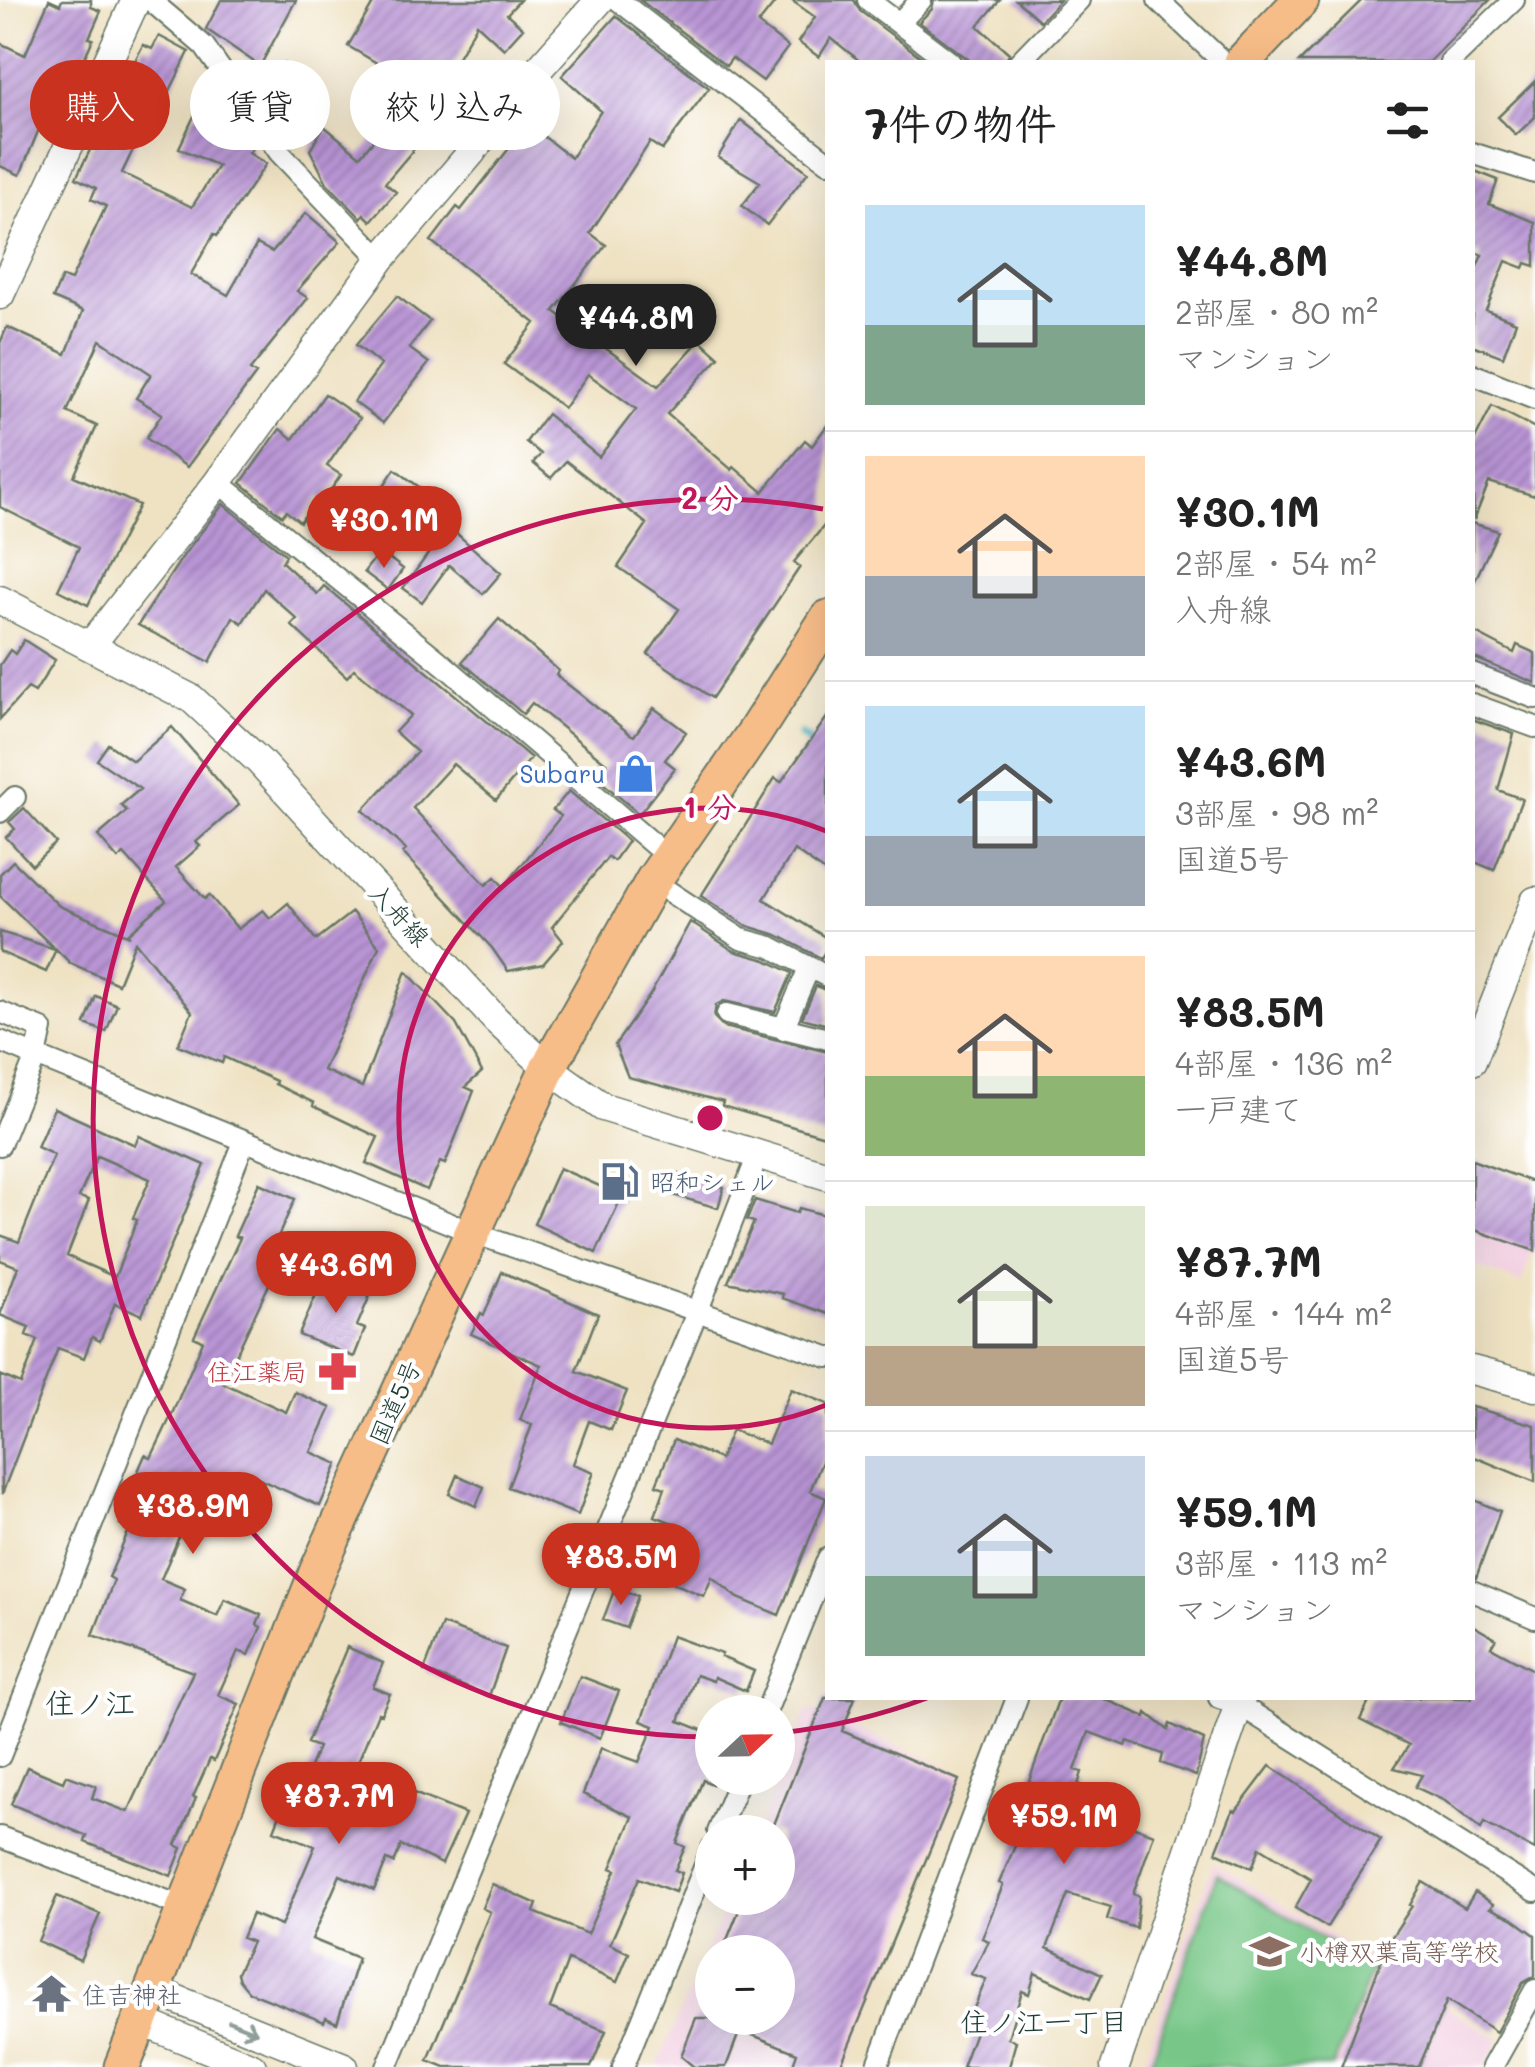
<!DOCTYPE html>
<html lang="ja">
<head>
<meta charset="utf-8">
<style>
  body { margin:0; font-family:Mali,"Klee One",sans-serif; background:#f6f6f6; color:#222; height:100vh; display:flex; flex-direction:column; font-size:38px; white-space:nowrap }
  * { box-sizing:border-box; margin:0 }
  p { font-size:32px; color:#767676 }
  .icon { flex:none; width:55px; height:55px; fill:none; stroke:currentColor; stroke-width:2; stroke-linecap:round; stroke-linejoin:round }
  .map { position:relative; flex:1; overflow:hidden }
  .sheet { position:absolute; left:825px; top:60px; width:650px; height:1640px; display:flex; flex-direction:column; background:#fff; border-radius:0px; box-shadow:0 10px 40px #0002 }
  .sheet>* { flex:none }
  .top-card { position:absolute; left:30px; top:60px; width:645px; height:90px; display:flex; gap:20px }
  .needle { width:65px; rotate:68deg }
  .tools { position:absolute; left:695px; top:1695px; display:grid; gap:20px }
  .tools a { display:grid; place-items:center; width:100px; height:100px; border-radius:50%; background:#fff; box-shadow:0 10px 40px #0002; font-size:50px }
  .price { position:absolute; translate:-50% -85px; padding:0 22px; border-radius:35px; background:#c8321e; color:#fff; font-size:32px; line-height:65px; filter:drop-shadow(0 2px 5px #0008) }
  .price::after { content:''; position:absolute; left:50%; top:60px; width:30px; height:22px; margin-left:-15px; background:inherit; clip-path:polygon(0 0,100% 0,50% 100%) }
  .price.on { background:#222; color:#fff }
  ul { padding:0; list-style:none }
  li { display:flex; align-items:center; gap:30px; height:250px; padding:0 40px }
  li+li { border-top:2px solid #e0e0e0 }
  li span { display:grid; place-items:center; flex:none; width:280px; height:200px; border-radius:0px; color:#555 }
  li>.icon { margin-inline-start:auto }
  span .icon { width:120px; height:120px; fill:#fffc; stroke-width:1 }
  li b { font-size:42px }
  h2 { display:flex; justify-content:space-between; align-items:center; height:120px; padding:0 40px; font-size:42px }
  .pill { padding:0 35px; border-radius:45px; background:#fff; box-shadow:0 10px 40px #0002; font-size:35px; line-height:90px }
  .pill.on { background:#c8321e; color:#fff }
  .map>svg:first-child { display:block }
  .built { fill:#f2cfe1; fill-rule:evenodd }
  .green { fill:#78c788; stroke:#4c825e; stroke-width:2.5 }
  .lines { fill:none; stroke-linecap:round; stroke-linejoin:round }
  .stream { stroke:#45b4bf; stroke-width:8 }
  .building { fill:url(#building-hatch); fill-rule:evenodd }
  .minor-casing { stroke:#687766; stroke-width:24 }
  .tertiary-casing { stroke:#687766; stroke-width:31 }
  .trunk-casing { stroke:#687766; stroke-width:39 }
  .minor { stroke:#fff; stroke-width:20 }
  .tertiary { stroke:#fff; stroke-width:28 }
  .trunk { stroke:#f7bd88; stroke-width:35 }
  .oneway { stroke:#8f9e9a }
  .ring { fill:none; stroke:#c2185b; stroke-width:5 }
  .labels { text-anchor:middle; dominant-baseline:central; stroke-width:8; stroke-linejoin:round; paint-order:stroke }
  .shop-label { font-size:25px; fill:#366cbe; stroke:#fff; text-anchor:end }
  .street-label { font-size:25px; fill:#1f3d34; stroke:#fff }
  .service-label { font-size:25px; fill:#4e5e75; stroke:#fff; text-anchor:start }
  .health-label { font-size:25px; fill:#be3a42; stroke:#fff; text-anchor:end }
  .education-label { font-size:25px; fill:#785e54; stroke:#fff; text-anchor:start }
  .worship-label { font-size:25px; fill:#5b616d; stroke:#fff; text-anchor:start }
  .neighbourhood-label { font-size:28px; fill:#1f3d34; stroke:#fff }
  .quarter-label { font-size:30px; fill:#1f3d34; stroke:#fff }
  .centre { fill:#c2185b; stroke:#fff; stroke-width:5 }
  .ring-label { font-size:30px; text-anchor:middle; font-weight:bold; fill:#c2185b; stroke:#fff; stroke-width:8; stroke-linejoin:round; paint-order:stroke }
</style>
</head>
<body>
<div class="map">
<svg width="1535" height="2067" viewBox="0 0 1535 2067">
  <defs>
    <pattern id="building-hatch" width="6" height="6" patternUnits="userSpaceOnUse" patternTransform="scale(2.5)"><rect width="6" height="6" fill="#b994d5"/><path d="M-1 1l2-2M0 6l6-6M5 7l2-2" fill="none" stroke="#967aae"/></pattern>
  </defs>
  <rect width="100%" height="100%" fill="#fff"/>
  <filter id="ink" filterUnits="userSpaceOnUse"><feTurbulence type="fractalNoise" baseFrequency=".01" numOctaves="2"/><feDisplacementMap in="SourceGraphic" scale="20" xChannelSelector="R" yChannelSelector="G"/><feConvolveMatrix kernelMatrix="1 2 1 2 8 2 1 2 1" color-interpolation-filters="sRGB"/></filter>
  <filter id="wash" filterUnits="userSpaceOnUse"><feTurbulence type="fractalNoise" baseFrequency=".0048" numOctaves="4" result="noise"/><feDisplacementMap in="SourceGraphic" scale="40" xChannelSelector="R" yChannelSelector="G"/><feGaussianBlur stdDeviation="2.25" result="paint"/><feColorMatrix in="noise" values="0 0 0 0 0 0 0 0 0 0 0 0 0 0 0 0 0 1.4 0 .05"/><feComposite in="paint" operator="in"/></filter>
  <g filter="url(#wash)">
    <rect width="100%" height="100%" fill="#efe2c3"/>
    <!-- built -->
    <path class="built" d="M1472 1160 1535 1183V1245L1521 1283 1473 1265Z
      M808 1709 965 1774 847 2067H657L729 1898H778V1832H756ZM712 1952H778V2018H712Z
      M1213 1863 1500 2040 1486 2067H1142Z"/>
    <!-- green -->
    <path class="green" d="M1217 1874 1372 1969 1333 2067H1149Z"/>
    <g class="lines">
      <!-- stream -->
      <path class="stream" d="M801 735 817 747"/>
    </g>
    <g id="blocks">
      <!-- building -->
      <path class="building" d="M49 0 60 5 62 0H91V7L101 11 89 38 93 39 63 105 51 100 20 175 0 166V43L25 55Z
        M221 0H296L260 66 206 29Z
        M375 0H520L507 14 523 28 504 49 477 24 435 97 348 46Z
        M640 0H777L758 24 788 47 763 81 732 58 726 66Z
        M791 0H854L860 11 925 60 861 62 831 38 819 57 798 42 815 17Z
        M934 0H1000L978 26 1009 53 1006 62H972L919 22 932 9Z
        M1016 0H1060L1040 21Z
        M1362 0H1490L1429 62H1299Z
        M616 16 709 88 662 150 650 142 590 233 606 245 554 311 658 386 700 340 719 357 667 414 732 470 734 467 763 492 805 440 812 446 828 424V521L794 562 800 567 712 698 648 654 679 609 618 567 647 524 566 461 551 478 533 463 541 454 526 442 547 414 599 457 636 409 588 374 564 408 504 364 535 323 431 241 457 207 461 210 528 124 571 158 601 111 562 76Z
        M159 36 189 52 160 111 153 108 122 173 192 207 218 166 179 148 196 112 232 129 230 133 253 148 249 153 266 164 217 236 214 234 191 274 228 295 257 244 272 252 306 213 340 242 297 291 308 298 250 370 256 374 187 467 146 438 162 414 136 398 151 374 100 340 67 412 97 426 74 476 139 505 88 605 58 590 79 547 0 507V343L7 327 66 354 83 311 53 298 62 277 71 280 106 206 91 199 96 188 76 178 143 45 152 49Z
        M283 63 318 90 303 110 268 83Z
        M1535 81V117L1516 135 1498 117Z
        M741 120 808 172 767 225 742 206 760 182 718 157Z
        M386 125 414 149 385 183 396 192 371 221 364 214 361 218 327 183 310 150 324 126 360 156Z
        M1472 170 1498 180 1489 204 1535 222V266L1526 263 1524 268 1506 261 1486 310 1516 322 1503 357 1472 345V278L1482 255 1472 251Z
        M397 296 430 321 409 348 429 363 383 423 354 402 381 365 356 345Z
        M325 394 360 418 327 466 341 475 324 500 319 497 300 522 286 511 282 516 241 483 280 429 293 439Z
        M1492 406 1535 428V496L1489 482 1474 520 1472 445Z
        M395 469 442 504 456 533 501 573 483 594 449 565 422 602 403 588 434 546 399 510 378 494Z
        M223 504 286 555 282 562 317 594 324 586 531 758 496 800 453 764 413 808 486 885 495 877 504 887 561 816 553 810 569 791 628 841 614 861 608 857 552 927 563 941 543 964 508 971 492 948 403 853 406 850 363 810 417 752 395 732 411 715 354 669 347 677 291 625 297 619 264 589 242 623 233 617 210 662 138 625 185 553Z
        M1472 523 1498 531 1472 587Z
        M380 551 403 569 388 590 364 572Z
        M499 619 559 671 556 675 630 734 634 736 654 708 686 732 665 760 675 768 639 814 596 777 607 764 532 703 523 714 462 662Z
        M1472 631 1514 653 1517 645 1535 653V683L1472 657Z
        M24 640 55 660 35 692 28 688 0 719V665L10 650 15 654Z
        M828 716V874L794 850 764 899 828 939V947L821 958 777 935 747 926 701 896 775 778 781 782Z
        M1472 719 1514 734 1498 790 1522 799 1494 870 1472 861Z
        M172 727 239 805 196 842 200 846 176 867 205 899 209 895 238 929 263 910 270 918 288 903 316 940 352 912 379 947 323 1070 362 1087 406 971 456 1024 482 1072 465 1087 474 1091 445 1164 440 1162 427 1190 366 1163 378 1137 313 1106 314 1103 275 1084 276 1081 224 1057 222 1063 178 1045 192 1012 135 942 118 984 70 963 56 949 46 972 0 952V932L55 949 0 896V874L13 861 59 906 130 936 128 934 166 901 124 854 118 859 98 836 127 811 121 805 140 789 97 760 108 744 133 761Z
        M24 808 56 843 32 865 6 837 15 829 9 822Z
        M690 922 734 951 766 960 792 973 775 1012 724 1001 716 1005 714 1017 724 1027 828 1052V1137L722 1106 723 1102 628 1077 615 1045 650 995Z
        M816 986 828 991V1025L802 1018Z
        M96 996 117 1005 106 1032 85 1024Z
        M54 1108 135 1145 139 1136 205 1165 142 1315 115 1303 100 1341 92 1337 84 1358 58 1348 2 1494 0 1375 21 1384 38 1340 26 1335 29 1327 0 1315 18 1267 0 1260V1235L19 1242 54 1155 37 1147ZM97 1156 150 1179 133 1218 137 1220 115 1277 67 1256 89 1200 79 1197Z
        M1472 1160 1535 1183V1251L1472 1229Z
        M559 1168 622 1196 596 1253 534 1224Z
        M675 1173 724 1187 718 1208 669 1194Z
        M259 1183 295 1199 268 1259 279 1263 223 1383 286 1412 295 1392 331 1408 311 1452 338 1464 320 1506 243 1472 220 1522 191 1509 161 1579 185 1589 180 1600 217 1616 225 1599 261 1615 257 1625 261 1627 249 1655 238 1651 218 1695 239 1704 214 1761 210 1759 193 1797 196 1798 176 1845 182 1848 171 1876 85 1842 87 1836 11 1804 27 1767 63 1782 66 1775 96 1786 92 1798 128 1812 193 1672 93 1635 114 1580 109 1577 130 1528 120 1524 137 1485 133 1483 145 1455 151 1458 172 1414 203 1341 194 1337 240 1238 235 1236Z
        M755 1200 797 1213 799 1208 828 1216V1314L782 1298 783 1294 728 1282 754 1222 747 1220Z
        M502 1272 598 1314 576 1371 627 1391 611 1430 589 1421 573 1464 594 1472 578 1515 508 1487 532 1425 520 1420 541 1365 471 1334 481 1313 484 1315Z
        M324 1275 371 1293 357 1326 365 1329 354 1357 299 1335Z
        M791 1389 828 1404V1447L810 1491 826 1498 779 1615 738 1598 712 1577 704 1596 664 1579 686 1528 655 1516 665 1488 656 1485 674 1440 720 1459 732 1430 768 1444Z
        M1472 1407 1535 1425V1482L1472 1456Z
        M457 1475 484 1487 476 1506 449 1494Z
        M1472 1499 1500 1511 1476 1578H1472Z
        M615 1588 638 1596 626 1628 603 1620Z
        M442 1624 506 1648 489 1696 424 1671Z
        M1472 1625 1496 1639 1491 1647 1535 1671V1850L1484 1823 1481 1829 1445 1801 1415 1787 1422 1775 1394 1768 1409 1745 1360 1720 1371 1698H1472Z
        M672 1636 722 1654 721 1657 754 1671 746 1691 714 1677 713 1681 696 1675 679 1721 712 1734V1784L703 1780 677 1843 685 1847 675 1870 682 1873 675 1892 639 1878 610 1944 629 1953 617 1982 568 1960 550 2008 606 2031 591 2067H445L428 2060 490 1912 482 1908 492 1884 537 1904 534 1912 587 1934 616 1870 611 1868 633 1817 583 1794 601 1748 639 1762 654 1726 641 1721Z
        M347 1647 383 1663 373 1687 390 1694 381 1714 378 1713 355 1769 465 1814 442 1864 401 1845 394 1863 387 1860 374 1890 340 1875 312 1939 358 1958 337 2023 326 2018 324 2022 249 1992 239 1980 237 1973 252 1942 242 1938 252 1914 281 1926 315 1846 274 1830 284 1804 294 1807 318 1747 307 1743Z
        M580 1676 619 1691 600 1738 561 1722Z
        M825 1698H855L842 1731 959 1780 840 2067H792L797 2053 740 2030 726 2067H694L681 2056 696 2018H778V1952H722L744 1898H778V1832H771Z
        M1059 1698H1102L1146 1717 1147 1713 1168 1730 1170 1724 1204 1740 1196 1776 1161 1763 1163 1754 1128 1741 1126 1746 1089 1732 1075 1770 1082 1772 1072 1804 1154 1834 1133 1894 1139 1896 1136 1928 1107 1919 1111 1907 1068 1894 1047 1948 1102 1974 1090 1999 1035 1973 1029 1994 1022 1991 1008 2038 1016 2041 1009 2067H962L979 2021 970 2018 986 1979 971 1974 989 1941 982 1938 1003 1885 999 1883 1025 1823 1021 1821 1035 1784 1029 1781Z
        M1270 1766 1381 1840 1327 1927 1295 1908 1311 1879 1260 1847 1252 1868 1216 1852 1233 1810 1236 1811Z
        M1423 1882 1465 1908 1475 1892 1493 1904 1490 1908 1512 1918 1535 1935V1976L1523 1983 1496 2032 1447 2000 1419 2067H1341L1389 1941 1412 1906 1410 1905Z
        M57 1896 100 1914 80 1960 38 1941Z"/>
    </g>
  </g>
  <g filter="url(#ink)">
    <use href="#blocks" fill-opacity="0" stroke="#687766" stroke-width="2.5"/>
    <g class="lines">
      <defs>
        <path id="minor" d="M150 0 204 46 279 152 381 259
          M618 0 828 162
          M868 0 950 62
          M1158 0 1223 62
          M899 23 921 0
          M1019 62 1079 0
          M1450 62 1514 0
          M1472 153 1535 173
          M1472 374 1535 399
          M218 482 444 665 669 858
          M1472 674 1535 698
          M1472 704 1535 727
          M0 812 15 797
          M653 881 741 939 771 947 828 977
          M0 1012 42 1029 36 1056 471 1232 828 1357
          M727 1014 828 1039
          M783 1029 809 968
          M0 1041 36 1056 0 1145
          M1472 1591 1535 1618
          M1219 1698 1238 1704 1535 1891
          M766 1712 828 1558
          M0 1756 244 1142
          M718 1832 740 1778
          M0 1837 183 1907
          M387 2067 698 1310 758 1155
          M623 2067 712 1848
          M877 2067 1017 1698
          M1492 2067 1535 1990"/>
        <path id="tertiary" d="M0 295 136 0
          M0 600 192 699 260 762 496 1020 548 1068 603 1107 828 1176
          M90 646 218 482 381 259 471 153 501 111 600 0
          M1472 1061 1535 901
          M1472 1370 1535 1387
          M153 1990 344 2067
          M140 2021 252 2067
          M1115 2067 1241 1698"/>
        <path id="trunk" d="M1242 62 1301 0
          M122 2067 318 1570 548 1068 653 881 755 732 828 618"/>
      </defs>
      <!-- minor casing -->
      <use href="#minor" class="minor-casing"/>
      <!-- tertiary casing -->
      <use href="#tertiary" class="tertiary-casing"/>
      <!-- trunk casing -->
      <use href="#trunk" class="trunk-casing"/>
      <!-- minor -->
      <use href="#minor" class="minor"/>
      <!-- tertiary -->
      <use href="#tertiary" class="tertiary"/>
      <!-- trunk -->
      <use href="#trunk" class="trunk"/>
    </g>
    <!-- one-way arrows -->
    <defs><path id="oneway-shaft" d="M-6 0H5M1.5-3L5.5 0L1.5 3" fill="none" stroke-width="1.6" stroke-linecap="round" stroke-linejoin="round" transform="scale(2.5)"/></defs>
    <use class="oneway" href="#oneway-shaft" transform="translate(243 2027) rotate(22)"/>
  </g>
  <!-- distance rings -->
  <g class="ring">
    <path d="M826 1405A310 310 0 1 1 826 831"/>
    <path d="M927 1698A619 619 0 0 1 780 1733M710 1737A619 619 0 1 1 823 509"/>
  </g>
  <!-- icons -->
  <defs>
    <symbol id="shop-bare" viewBox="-9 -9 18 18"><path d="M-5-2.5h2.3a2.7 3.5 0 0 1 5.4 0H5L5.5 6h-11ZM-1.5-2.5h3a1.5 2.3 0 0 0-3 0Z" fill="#3f7fe0" stroke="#fff" stroke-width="2.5" paint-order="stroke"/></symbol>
    <symbol id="fuel-bare" viewBox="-9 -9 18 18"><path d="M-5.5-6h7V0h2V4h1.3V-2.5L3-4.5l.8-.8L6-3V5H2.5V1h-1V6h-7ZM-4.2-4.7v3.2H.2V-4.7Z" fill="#5c6f8a" stroke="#fff" stroke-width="2.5" paint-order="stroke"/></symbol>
    <symbol id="pharmacy-bare" viewBox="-9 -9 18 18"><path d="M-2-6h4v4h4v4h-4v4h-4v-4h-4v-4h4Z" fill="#e0444e" stroke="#fff" stroke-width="2.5" paint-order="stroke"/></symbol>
    <symbol id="school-bare" viewBox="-9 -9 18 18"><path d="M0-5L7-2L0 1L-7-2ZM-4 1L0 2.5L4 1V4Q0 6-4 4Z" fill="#8d6e63" stroke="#fff" stroke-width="2.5" paint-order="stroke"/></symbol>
    <symbol id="temple-bare" viewBox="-9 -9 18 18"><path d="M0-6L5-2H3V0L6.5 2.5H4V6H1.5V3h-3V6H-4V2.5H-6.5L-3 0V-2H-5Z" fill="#6b7280" stroke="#fff" stroke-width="2.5" paint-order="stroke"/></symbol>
  </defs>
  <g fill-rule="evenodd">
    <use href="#shop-bare" x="608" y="746" width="55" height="55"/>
    <use href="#fuel-bare" x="592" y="1154" width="55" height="55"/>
    <use href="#pharmacy-bare" x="310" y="1344" width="55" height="55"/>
    <use href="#school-bare" x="1242" y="1924" width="55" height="55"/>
    <use href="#temple-bare" x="24" y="1966" width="55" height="55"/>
  </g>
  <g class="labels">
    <!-- shop labels -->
    <g class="shop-label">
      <text x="605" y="773">Subaru</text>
    </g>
    <!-- street labels -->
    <g class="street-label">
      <text transform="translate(400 914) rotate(47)">入舟線</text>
      <text transform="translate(394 1402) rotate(-66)">国道5号</text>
    </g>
    <!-- service labels -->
    <g class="service-label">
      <text x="650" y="1181">昭和シェル</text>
    </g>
    <!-- health labels -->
    <g class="health-label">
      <text x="307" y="1371">住江薬局</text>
    </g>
    <!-- education labels -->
    <g class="education-label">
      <text x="1299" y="1951">小樽双葉高等学校</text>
    </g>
    <!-- worship labels -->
    <g class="worship-label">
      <text x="82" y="1994">住吉神社</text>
    </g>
    <!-- neighbourhood labels -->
    <g class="neighbourhood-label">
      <text x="1044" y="2021">住ノ江一丁目</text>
    </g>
    <!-- quarter labels -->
    <g class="quarter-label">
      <text x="90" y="1702">住ノ江</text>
    </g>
  </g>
  <circle cx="710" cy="1118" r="15" class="centre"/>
  <g class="ring-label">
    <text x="710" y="509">2 分</text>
    <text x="710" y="818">1 分</text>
  </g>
</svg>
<div class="tools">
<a><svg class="needle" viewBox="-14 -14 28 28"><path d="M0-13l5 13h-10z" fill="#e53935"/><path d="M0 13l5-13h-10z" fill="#767676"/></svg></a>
<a>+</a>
<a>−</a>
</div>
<b class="price on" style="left:636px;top:369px">¥44.8M</b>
<b class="price" style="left:384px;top:571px">¥30.1M</b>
<b class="price" style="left:336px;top:1316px">¥43.6M</b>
<b class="price" style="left:193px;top:1557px">¥38.9M</b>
<b class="price" style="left:621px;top:1608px">¥83.5M</b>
<b class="price" style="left:339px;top:1847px">¥87.7M</b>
<b class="price" style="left:1064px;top:1867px">¥59.1M</b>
<div class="top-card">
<a class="pill on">購入</a>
<a class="pill">賃貸</a>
<a class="pill">絞り込み</a>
</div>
<section class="sheet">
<h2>7件の物件<svg class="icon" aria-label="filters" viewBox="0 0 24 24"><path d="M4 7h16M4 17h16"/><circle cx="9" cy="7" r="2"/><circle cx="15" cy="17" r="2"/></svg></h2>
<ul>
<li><span style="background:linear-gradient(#bfe0f5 60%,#7fa58c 0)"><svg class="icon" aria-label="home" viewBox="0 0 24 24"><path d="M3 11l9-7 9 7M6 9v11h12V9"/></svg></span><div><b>¥44.8M</b><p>2部屋 · 80 m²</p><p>マンション</p></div></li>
<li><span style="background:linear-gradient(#ffd9b3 60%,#9aa5b1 0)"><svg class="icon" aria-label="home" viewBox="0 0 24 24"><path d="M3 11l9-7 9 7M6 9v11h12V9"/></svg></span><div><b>¥30.1M</b><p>2部屋 · 54 m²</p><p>入舟線</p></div></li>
<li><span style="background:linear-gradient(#bfe0f5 65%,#9aa5b1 0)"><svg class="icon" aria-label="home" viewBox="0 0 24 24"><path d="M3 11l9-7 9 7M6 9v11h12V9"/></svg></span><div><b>¥43.6M</b><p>3部屋 · 98 m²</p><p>国道5号</p></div></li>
<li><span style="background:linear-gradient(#ffd9b3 60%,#8fb573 0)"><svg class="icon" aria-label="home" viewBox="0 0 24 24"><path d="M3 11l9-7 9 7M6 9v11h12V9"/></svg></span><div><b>¥83.5M</b><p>4部屋 · 136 m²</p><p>一戸建て</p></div></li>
<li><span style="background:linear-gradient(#dfe7d0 70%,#b9a48a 0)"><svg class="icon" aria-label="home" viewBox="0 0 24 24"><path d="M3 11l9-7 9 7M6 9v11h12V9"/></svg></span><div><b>¥87.7M</b><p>4部屋 · 144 m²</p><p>国道5号</p></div></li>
<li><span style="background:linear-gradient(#c9d6e8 60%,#7fa58c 0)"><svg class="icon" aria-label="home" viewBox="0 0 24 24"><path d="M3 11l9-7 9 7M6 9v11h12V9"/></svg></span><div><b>¥59.1M</b><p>3部屋 · 113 m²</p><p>マンション</p></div></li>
</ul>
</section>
</div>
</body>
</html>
